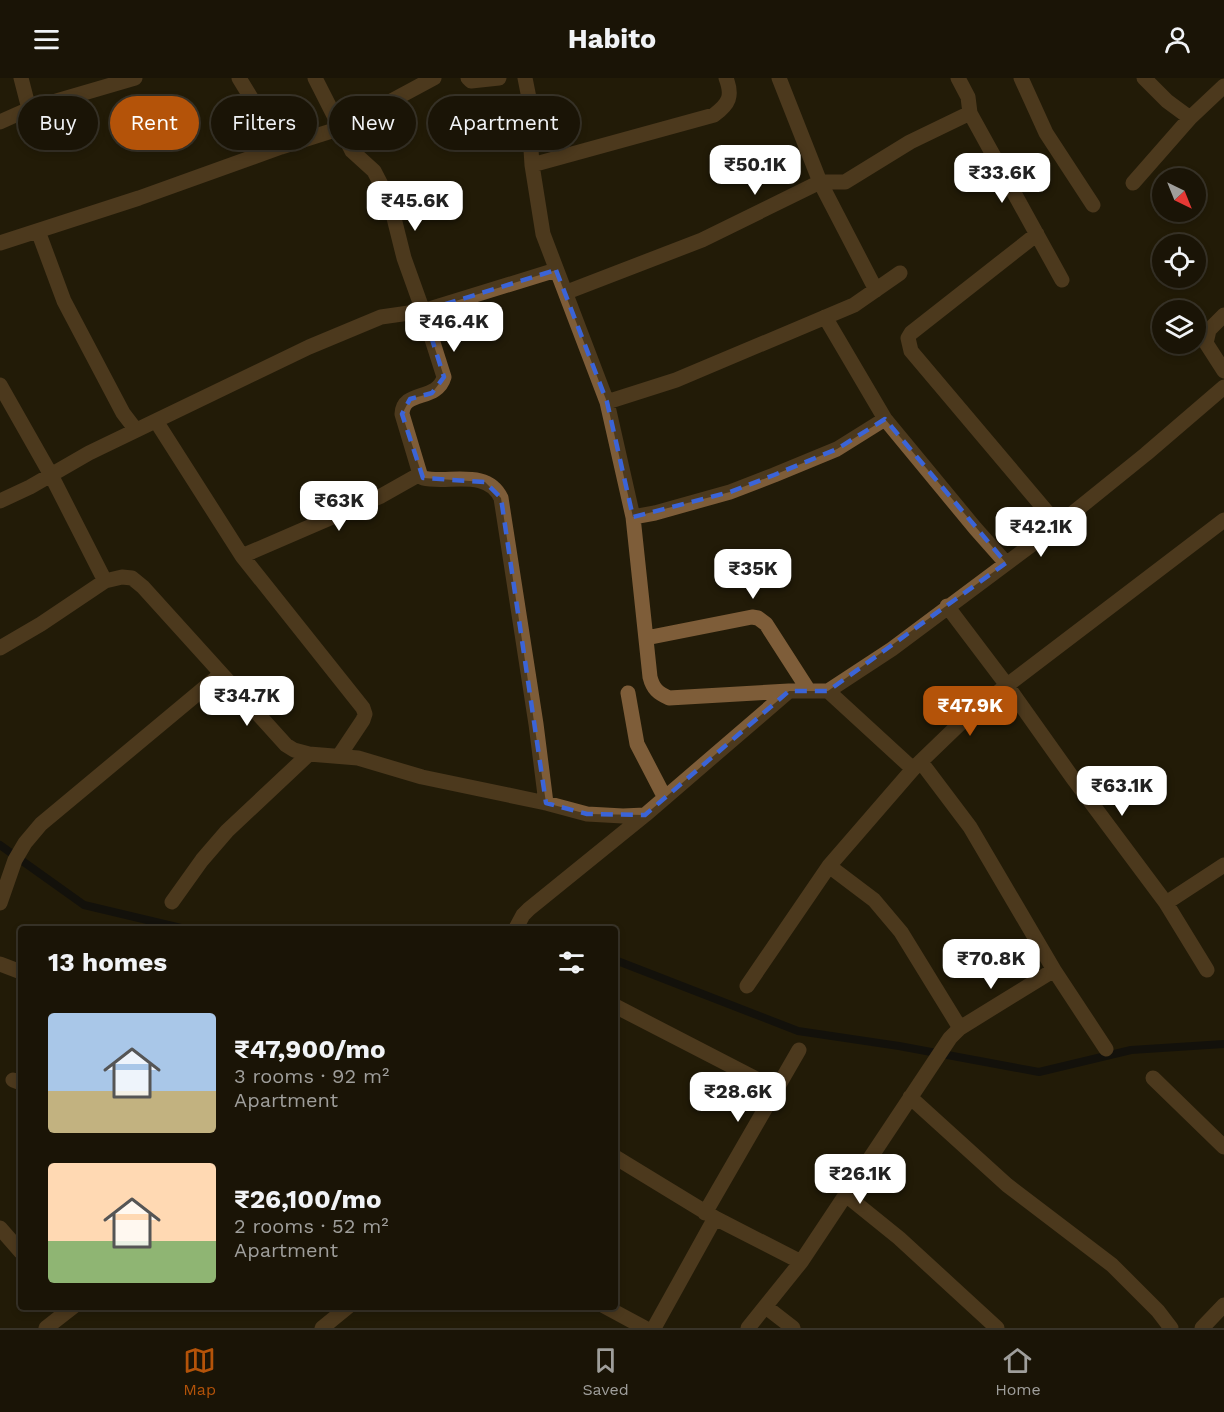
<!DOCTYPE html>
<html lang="en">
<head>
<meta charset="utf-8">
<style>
  body { margin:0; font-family:"Work Sans",sans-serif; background:#272114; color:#f1f3f6; height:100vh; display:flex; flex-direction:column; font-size:22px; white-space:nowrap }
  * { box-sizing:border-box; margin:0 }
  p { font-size:20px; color:#9f9e9b }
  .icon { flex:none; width:33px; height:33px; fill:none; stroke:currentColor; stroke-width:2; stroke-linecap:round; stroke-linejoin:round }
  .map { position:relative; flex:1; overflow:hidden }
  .panel { position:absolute; left:18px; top:848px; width:600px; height:384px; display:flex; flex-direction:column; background:#1a1406; border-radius:6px; box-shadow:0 3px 9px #0003,0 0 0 2px #383328 }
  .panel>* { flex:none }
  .hud { position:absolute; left:18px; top:18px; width:600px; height:54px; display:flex; gap:12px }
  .needle { width:39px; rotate:137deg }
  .fabs { position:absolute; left:1152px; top:90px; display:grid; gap:12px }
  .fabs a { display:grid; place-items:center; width:54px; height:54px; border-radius:50%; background:#1a1406; box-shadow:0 3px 9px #0003,0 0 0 2px #383328; font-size:30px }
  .price { position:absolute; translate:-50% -51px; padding:0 14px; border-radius:12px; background:#fff; color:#222; font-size:20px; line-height:39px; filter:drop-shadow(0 2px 3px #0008) }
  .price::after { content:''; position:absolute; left:50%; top:36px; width:18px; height:14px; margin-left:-9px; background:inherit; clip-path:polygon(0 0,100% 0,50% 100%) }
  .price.active { background:#b45309; color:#fff }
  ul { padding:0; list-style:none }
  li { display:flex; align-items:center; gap:18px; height:150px; padding:0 30px }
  li span { display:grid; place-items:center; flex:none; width:168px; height:120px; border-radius:6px; color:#555 }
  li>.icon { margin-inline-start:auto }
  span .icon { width:72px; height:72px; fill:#fffc; stroke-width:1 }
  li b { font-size:26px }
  h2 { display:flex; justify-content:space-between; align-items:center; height:72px; padding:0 30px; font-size:26px }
  .pill { padding:0 21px; border-radius:27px; background:#1a1406; box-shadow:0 3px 9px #0003,0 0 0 2px #383328; font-size:21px; line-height:54px }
  .pill.active { background:#b45309; color:#fff }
  header { display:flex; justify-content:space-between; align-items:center; height:78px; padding:0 30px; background:#1a1406; font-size:27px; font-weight:700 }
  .menu { display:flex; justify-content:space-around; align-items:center; height:84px; border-top:2px solid #383328; background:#1a1406; font-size:16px; color:#9f9e9b }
  .menu a { display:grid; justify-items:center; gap:3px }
  .menu .active { color:#b45309 }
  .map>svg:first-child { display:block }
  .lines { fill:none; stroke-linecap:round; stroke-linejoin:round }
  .stream { stroke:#000610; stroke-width:8 }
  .street { stroke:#7e5d39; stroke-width:15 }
  .marked { fill:none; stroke:#3b64d7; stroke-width:4.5; stroke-dasharray:12 8; stroke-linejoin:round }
</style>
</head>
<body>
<header><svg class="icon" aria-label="menu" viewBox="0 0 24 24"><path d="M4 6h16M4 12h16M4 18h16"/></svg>Habito<svg class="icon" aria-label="person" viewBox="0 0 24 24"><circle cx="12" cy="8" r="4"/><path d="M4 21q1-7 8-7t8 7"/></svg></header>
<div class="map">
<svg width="1224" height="1250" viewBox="0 0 1224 1250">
  <rect width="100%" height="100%" fill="#221b08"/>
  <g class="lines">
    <!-- stream -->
    <path class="stream" d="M0 767 84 827 181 850
      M615 882 798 953 899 968 1039 994 1131 972 1224 966"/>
    <!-- street -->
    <path class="street" d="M21 0 29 31
      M239 0 281 69 341 50 434 0
      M315 0 352 73 374 93 390 124 404 180 423 233 556 192
      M468 0 471 3 499 0
      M525 0 530 25 529 41 532 87 543 156 607 324
      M779 0 820 104H845L910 64 970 35
      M958 0 968 19 970 35 1062 202
      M1021 0 1046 55 1093 127
      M1144 0 1167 23 1190 40
      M0 44 29 31 135 0
      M532 87 714 37C729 26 733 18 726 0
      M1133 105 1190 40 1224 8
      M38 153 64 223 123 335 136 352
      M1037 156 911 255 908 260 911 273 1058 447
      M0 165 139 120 281 69
      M900 195 854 227 676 302 607 324 633 439 650 599C653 611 658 615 669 620L789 613H828L913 691
      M567 214 702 162 820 104 876 212
      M1224 237 1209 252 1206 265 1224 293
      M825 239 885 341 975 450 1006 485
      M0 307 51 397 105 503
      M156 343 242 478 363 630 365 636 363 642 339 678
      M0 423 30 409 89 375 309 269 381 239 423 233 444 299C437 324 403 311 402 336L420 396 423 400C448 406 487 390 501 420L536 646 546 725
      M633 439 655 435 730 414 774 397 837 371 885 341
      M242 478 381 418 420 396
      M947 528 1006 606 1072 699 1166 825 1207 892
      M646 560 752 539 758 540 766 546 809 613
      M0 570 41 546 105 503 122 499 132 500 143 509 286 667 294 672 309 676 358 680 422 699 546 725 587 736 623 738 645 737
      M828 613 892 571 1058 447 1146 376 1224 309
      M628 615 637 666 665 720
      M921 684 970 749 1054 892 1106 971
      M829 788 874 822 901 854 960 950
      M172 824 202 782 227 753 309 676
      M0 825 15 782 25 765 41 746 221 596
      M1166 825 1224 787
      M516 850 523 837 529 831 645 737 789 613
      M0 886 21 894
      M747 908 829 788 913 691 972 634 1224 442
      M615 928 776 1011
      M1153 1000 1224 1069
      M13 1002 21 1005
      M910 1019 1007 1107 1112 1187 1158 1233 1171 1250
      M615 1079 715 1140 654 1250
      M847 1118 899 1160 997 1250
      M705 1135 799 972
      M715 1140 801 1184
      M0 1150 21 1174
      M604 1228 645 1250
      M766 1229 793 1250
      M46 1250 74 1228
      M322 1250 349 1228
      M748 1250 801 1184 950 960 960 950 1054 892
      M1202 1250 1224 1227"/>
  </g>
  <!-- marked area -->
  <path d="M0 0H1224V1250H0ZM556 192 607 324 633 439 730 414 774 397 837 371 885 341 1006 485 828 613H789L645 737 587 736 546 725 501 420 485 404 423 400 402 336 410 321 432 315 444 299 423 233Z" fill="#221b08" fill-opacity=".55" fill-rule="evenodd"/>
  <path class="marked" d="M556 192 607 324 633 439 730 414 774 397 837 371 885 341 1006 485 828 613H789L645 737 587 736 546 725 501 420 485 404 423 400 402 336 410 321 432 315 444 299 423 233Z"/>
</svg>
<div class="fabs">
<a><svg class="needle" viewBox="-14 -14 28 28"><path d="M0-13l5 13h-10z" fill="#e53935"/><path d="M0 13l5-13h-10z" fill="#9f9e9b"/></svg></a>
<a><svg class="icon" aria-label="locate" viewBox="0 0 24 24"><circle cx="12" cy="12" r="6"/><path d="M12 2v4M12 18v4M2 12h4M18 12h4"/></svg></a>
<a><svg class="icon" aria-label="layers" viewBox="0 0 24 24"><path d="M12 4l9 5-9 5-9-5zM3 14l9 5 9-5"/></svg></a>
</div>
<b class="price" style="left:755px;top:118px">₹50.1K</b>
<b class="price" style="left:1002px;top:126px">₹33.6K</b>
<b class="price" style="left:415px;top:154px">₹45.6K</b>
<b class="price" style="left:454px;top:275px">₹46.4K</b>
<b class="price" style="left:339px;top:454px">₹63K</b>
<b class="price" style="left:1041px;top:480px">₹42.1K</b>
<b class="price" style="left:753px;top:522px">₹35K</b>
<b class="price" style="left:247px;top:649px">₹34.7K</b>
<b class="price active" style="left:970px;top:659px">₹47.9K</b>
<b class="price" style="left:1122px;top:739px">₹63.1K</b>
<b class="price" style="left:991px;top:912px">₹70.8K</b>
<b class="price" style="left:738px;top:1045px">₹28.6K</b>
<b class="price" style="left:860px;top:1127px">₹26.1K</b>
<div class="hud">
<a class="pill">Buy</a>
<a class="pill active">Rent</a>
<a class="pill">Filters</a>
<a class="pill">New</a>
<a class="pill">Apartment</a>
</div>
<section class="panel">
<h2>13 homes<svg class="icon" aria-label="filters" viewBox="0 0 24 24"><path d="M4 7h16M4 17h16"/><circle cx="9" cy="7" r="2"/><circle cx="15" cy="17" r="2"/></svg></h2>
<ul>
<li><span style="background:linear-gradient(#a9c7e8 65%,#c2b280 0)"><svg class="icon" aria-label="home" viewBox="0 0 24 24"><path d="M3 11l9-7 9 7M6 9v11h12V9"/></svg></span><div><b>₹47,900/mo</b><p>3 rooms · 92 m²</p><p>Apartment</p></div></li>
<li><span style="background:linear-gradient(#ffd9b3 65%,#8fb573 0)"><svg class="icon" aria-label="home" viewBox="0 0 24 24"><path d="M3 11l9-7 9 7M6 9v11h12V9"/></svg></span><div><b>₹26,100/mo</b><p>2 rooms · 52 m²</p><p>Apartment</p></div></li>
</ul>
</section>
</div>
<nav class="menu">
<a class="active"><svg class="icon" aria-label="map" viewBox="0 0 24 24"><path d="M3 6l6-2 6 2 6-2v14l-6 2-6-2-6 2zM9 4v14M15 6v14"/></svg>Map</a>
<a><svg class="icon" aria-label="saved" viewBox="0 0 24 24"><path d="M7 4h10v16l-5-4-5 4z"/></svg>Saved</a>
<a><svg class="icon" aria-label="home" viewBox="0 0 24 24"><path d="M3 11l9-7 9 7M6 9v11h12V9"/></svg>Home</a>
</nav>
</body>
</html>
